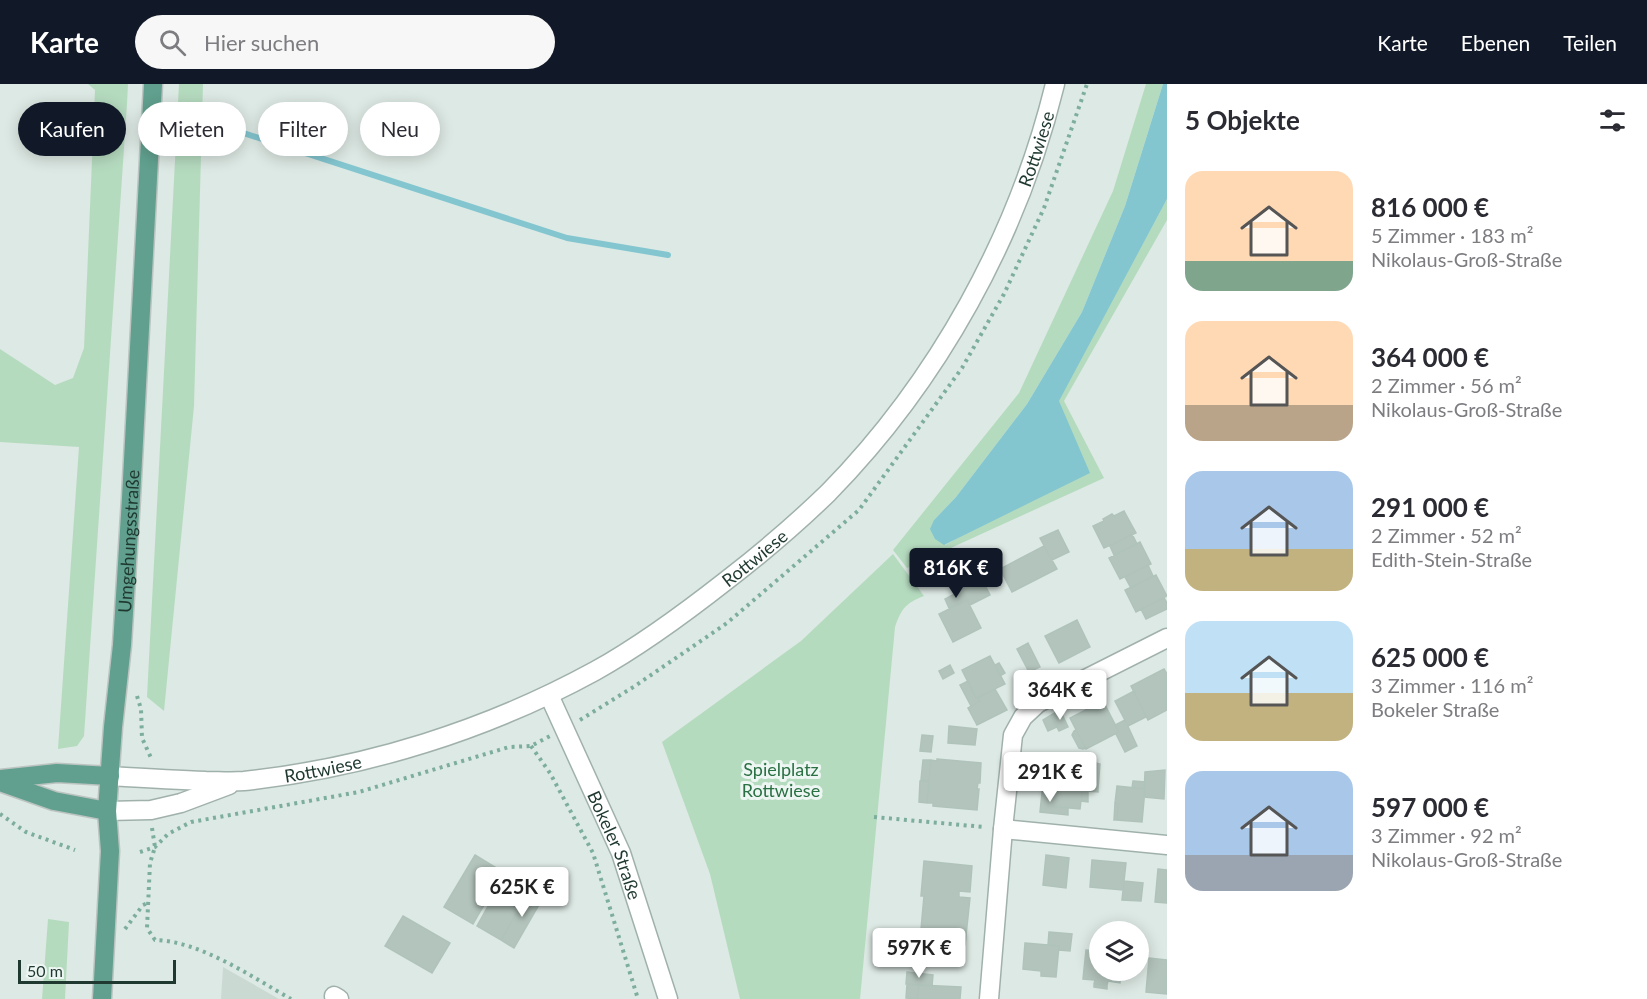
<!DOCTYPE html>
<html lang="de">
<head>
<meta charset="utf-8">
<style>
  body { margin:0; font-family:Lato,sans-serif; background:#f7f7f7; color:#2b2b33; height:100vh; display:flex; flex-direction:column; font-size:22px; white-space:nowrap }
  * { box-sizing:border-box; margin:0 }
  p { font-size:20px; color:#7c7c81 }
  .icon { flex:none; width:33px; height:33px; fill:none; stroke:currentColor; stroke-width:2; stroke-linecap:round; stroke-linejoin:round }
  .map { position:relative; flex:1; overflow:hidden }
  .sheet { display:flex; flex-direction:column; background:#fff; width:480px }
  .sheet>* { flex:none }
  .banner { position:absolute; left:18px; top:18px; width:570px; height:54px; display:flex; gap:12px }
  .controls { position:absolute; left:1089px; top:837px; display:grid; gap:12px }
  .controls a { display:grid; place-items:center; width:60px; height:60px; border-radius:50%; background:#fff; box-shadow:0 3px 15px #0003; font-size:30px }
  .scale { position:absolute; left:18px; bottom:15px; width:158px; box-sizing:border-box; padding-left:6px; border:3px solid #1f3931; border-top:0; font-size:16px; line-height:21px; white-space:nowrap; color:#1f3931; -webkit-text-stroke:4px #edf6f2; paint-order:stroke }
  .price { position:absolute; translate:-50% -51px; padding:0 14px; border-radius:6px; background:#fff; color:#222; font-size:20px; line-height:39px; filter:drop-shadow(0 2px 3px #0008) }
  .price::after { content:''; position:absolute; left:50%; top:36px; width:18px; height:14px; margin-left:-9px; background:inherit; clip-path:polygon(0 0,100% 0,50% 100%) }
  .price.on { background:#111827; color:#fff }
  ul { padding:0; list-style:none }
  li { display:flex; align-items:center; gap:18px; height:150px; padding:0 18px }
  li span { display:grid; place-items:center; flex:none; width:168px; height:120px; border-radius:18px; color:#555 }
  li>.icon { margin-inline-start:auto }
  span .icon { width:72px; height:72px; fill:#fffc; stroke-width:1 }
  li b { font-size:26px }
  h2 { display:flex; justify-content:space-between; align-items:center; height:72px; padding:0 18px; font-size:26px }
  .pill { padding:0 21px; border-radius:27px; background:#fff; box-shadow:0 3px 15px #0003; font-size:21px; line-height:54px }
  .pill.on { background:#111827; color:#fff }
  header { display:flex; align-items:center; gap:36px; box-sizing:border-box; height:84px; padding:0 30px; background:#111827; color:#fff }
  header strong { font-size:28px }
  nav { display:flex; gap:33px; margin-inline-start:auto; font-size:21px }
  .search { width:420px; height:54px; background:#f7f7f7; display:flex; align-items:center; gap:15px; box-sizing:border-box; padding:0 21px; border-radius:33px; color:#7c7c81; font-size:22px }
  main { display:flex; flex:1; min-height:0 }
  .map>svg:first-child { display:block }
  .built { fill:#cbd9d3 }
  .green { fill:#b5dbbf }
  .water { fill:#83c6d0 }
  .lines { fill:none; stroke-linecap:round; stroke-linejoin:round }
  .stream { stroke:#83c6d0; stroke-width:6 }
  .building { fill:#b3c4bc; stroke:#b0c3bb; stroke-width:1.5 }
  .minor-casing { stroke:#a0b1ab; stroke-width:21 }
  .major-casing { stroke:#bcc4c1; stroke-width:21 }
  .path { stroke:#7dae9d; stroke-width:4; stroke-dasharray:3 4.5; stroke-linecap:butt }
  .minor { stroke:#fff; stroke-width:18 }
  .major { stroke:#61a08e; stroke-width:18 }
  .labels { text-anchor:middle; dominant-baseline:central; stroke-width:6; stroke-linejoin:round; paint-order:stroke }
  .street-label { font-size:18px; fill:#1f3931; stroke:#edf6f2 }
  .park-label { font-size:18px; fill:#297043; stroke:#edf6f2 }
</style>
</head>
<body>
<header>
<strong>Karte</strong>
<div class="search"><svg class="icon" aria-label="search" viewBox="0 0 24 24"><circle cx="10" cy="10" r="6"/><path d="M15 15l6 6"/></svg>Hier suchen</div>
<nav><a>Karte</a><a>Ebenen</a><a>Teilen</a></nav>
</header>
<main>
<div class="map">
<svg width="1167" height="915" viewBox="0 0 1167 915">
  <rect width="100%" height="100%" fill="#dde9e4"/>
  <!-- built -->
  <path class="built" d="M223 883 279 915H221Z"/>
  <!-- green -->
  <path class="green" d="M88 0H128L127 20 84 652 77 662 58 665 79 363 0 358V265L55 301 73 294 84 264 95 6Z
    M179 0H203L194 322 164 627 147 613Z
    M1146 0H1163L1125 122 1082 228 1027 320 956 413 934 436 945 461 961 452 1058 317 1167 115V136L1064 317 1104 394 907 484 893 466 1019 309 1113 107Z
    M893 470 924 512C905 519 901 526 895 543L860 915H740L710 790 662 658 801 557Z
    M48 835 69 838 65 915H42Z"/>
  <!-- water -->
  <path class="water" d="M1163 0H1167V115L1059 317 1090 389 944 461 935 455 930 445 934 436 956 413 1027 320 1082 228 1125 122Z"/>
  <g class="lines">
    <!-- stream -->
    <path class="stream" d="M188 31 567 154 668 171"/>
  </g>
  <!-- building -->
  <path class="building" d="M1124 427 1136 449 1104 464 1093 442 1104 437 1103 435 1112 430 1114 432Z
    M1058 446 1069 468 1052 476 1040 454Z
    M1132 450 1137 460 1114 471 1110 462Z
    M1140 458 1151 480 1120 495 1109 474Z
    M1044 462 1057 485 1012 508 1000 485Z
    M1148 481 1153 492 1131 504 1125 493Z
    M977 486 990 511 970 521 961 504 964 503 960 495Z
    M1156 491 1167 512 1136 528 1125 506Z
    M962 506 967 516 949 524 945 515Z
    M1164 514 1167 519V525L1146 535 1141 525Z
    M967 516 981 544 953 558 939 530Z
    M1077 536 1090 563 1059 579 1045 552Z
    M1028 559 1040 583 1029 588 1017 565Z
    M990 572 1005 600 976 614 962 586Z
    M999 579 1005 589 1000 592 995 581Z
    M950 581 954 589 943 595 939 587Z
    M1164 585 1167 590V626L1148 636 1131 602Z
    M968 597 976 614H978L980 617 971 622 960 601Z
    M995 605 1007 626 977 641 968 624 980 617 978 614Z
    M1134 607 1146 633 1128 642 1115 617Z
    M1103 617 1119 648 1086 665 1070 634Z
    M1060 626 1068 643 1059 647 1051 631Z
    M1051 631 1057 643 1048 647 1043 636Z
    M1125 636 1137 662 1125 668 1116 650 1119 648 1115 641Z
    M949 642 977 645 975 661 948 659Z
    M1076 646 1086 664 1083 665 1079 664 1072 651 1074 647Z
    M922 651 933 652 931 668 920 667Z
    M937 675 981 679 980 699H978L977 705H979L977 726 933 722V719H927L929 698 921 696 929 697 931 676 937 677Z
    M1079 675 1100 680 1098 705 1083 703 1084 692H1078Z
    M923 676H931L929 697 921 696Z
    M1165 686 1164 715 1144 713 1145 688Z
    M1050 689 1084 692 1080 725 1048 722Z
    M920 697 929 698 927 719 919 718Z
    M1133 697 1145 698 1144 705 1132 704Z
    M1043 699H1050L1048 722 1068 724V731L1040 728Z
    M1117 702 1145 705 1142 738 1117 736 1118 720 1115 719Z
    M1083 703 1098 705V708L1088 707V718L1081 717Z
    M1115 719 1118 720 1117 736H1114Z
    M475 771 503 788 473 840 444 823Z
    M1046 771 1069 774 1066 804 1043 801Z
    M1092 776 1126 779 1123 806 1090 803Z
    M924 777 972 782 970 808 959 807V813L970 814 965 861 957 860 956 868 928 865 929 857 920 856 924 812H921Z
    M1158 785 1167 786V819L1155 818Z
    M1124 797 1143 799 1141 817 1122 816Z
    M531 805 544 812 514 864 501 856Z
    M496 808 521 822 501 856 477 842Z
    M403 832 450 859 432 889 385 862Z
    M1049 848 1072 850 1070 867 1059 866V862L1048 861Z
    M1025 859 1059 862 1056 893 1041 892V887L1023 885Z
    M1086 866 1100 868V886H1121L1120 899 1108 897 1107 901 1094 900 1095 896 1083 895Z
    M1149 874 1167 876V910L1146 908Z
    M907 888 933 891 932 902 906 900Z
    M907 900 919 901 917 915 906 914Z
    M1094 900 1107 901V905L1094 903Z
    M919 901 961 903 960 915H917Z"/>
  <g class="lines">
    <defs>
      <g id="minor">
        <path id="s1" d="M549 611 621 769 668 915"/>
        <path id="s2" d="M110 692C142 694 174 696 206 697 218 697 231 698 244 697 366 684 487 646 595 587 642 561 685 529 727 496 762 469 796 440 828 409 938 297 1018 152 1055 0"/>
        <path d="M107 727 151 726 181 719 229 701"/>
        <path d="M1003 745 1167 761"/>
        <path d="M334 912 339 915"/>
        <path d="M989 915 1003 745 1013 651 1023 633 1038 619 1167 554"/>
      </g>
      <g id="major">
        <path d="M0 695 57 689 110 692"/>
        <path d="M0 698 54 717 107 727"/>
        <path id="s3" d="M102 915 110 767 107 727 113 643 122 561 131 414 153 0"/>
      </g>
    </defs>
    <!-- minor casing -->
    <use href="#minor" class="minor-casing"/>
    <!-- major casing -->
    <use href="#major" class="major-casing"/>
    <!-- path -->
    <path class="path" d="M137 612 141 625 142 654 152 676
      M580 636 635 602 727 539 859 426 962 284 1004 210 1044 124 1087 0
      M531 662 550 689 593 769 638 915
      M0 730 26 748 75 766
      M874 733 984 743
      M152 744 155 763 150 779 147 844 155 856C200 857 252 893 291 915
      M140 768 155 763 168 750 191 738 359 708 509 663 531 662 550 652
      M125 845 143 821 148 819"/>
    <!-- minor -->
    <use href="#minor" class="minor"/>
    <!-- major -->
    <use href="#major" class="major"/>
  </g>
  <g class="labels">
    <!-- street labels -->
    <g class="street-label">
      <text stroke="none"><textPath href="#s2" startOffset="1204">Rottwiese</textPath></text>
      <text stroke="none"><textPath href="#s3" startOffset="459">Umgehungsstraße</textPath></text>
      <text stroke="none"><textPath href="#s2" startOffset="700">Rottwiese</textPath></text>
      <text stroke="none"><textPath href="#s2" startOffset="214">Rottwiese</textPath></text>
      <text stroke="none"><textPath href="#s1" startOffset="164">Bokeler Straße</textPath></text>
    </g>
    <!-- park labels -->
    <g class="park-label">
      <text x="781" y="685">Spielplatz<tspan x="781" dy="21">Rottwiese</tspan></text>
    </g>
  </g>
</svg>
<div class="controls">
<a><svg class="icon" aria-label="layers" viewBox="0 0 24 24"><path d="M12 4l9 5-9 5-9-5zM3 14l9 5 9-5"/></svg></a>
</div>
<div class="scale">50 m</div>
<b class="price on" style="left:956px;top:515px">816K €</b>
<b class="price" style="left:1060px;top:637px">364K €</b>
<b class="price" style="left:1050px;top:719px">291K €</b>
<b class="price" style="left:522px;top:834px">625K €</b>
<b class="price" style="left:919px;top:895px">597K €</b>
<div class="banner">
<a class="pill on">Kaufen</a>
<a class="pill">Mieten</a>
<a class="pill">Filter</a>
<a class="pill">Neu</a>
</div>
</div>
<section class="sheet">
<h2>5 Objekte<svg class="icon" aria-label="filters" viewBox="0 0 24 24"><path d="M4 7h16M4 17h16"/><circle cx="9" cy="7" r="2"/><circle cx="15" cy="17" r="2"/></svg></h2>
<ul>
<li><span style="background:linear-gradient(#ffd9b3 75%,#7fa58c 0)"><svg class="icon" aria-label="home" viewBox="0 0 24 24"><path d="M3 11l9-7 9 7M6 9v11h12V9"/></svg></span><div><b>816 000 €</b><p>5 Zimmer · 183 m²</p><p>Nikolaus-Groß-Straße</p></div></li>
<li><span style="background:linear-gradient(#ffd9b3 70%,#b9a48a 0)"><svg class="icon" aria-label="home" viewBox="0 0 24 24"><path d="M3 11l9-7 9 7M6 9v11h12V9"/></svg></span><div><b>364 000 €</b><p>2 Zimmer · 56 m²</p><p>Nikolaus-Groß-Straße</p></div></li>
<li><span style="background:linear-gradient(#a9c7e8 65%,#c2b280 0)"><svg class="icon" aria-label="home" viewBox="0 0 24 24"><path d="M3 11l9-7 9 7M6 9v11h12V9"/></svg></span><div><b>291 000 €</b><p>2 Zimmer · 52 m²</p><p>Edith-Stein-Straße</p></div></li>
<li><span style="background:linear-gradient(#bfe0f5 60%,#c2b280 0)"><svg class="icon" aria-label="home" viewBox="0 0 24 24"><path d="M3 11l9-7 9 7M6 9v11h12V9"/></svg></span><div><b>625 000 €</b><p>3 Zimmer · 116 m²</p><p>Bokeler Straße</p></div></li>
<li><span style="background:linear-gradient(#a9c7e8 70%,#9aa5b1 0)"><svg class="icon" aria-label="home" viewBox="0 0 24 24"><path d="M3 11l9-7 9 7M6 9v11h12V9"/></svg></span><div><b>597 000 €</b><p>3 Zimmer · 92 m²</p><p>Nikolaus-Groß-Straße</p></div></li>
</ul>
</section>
</main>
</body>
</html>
